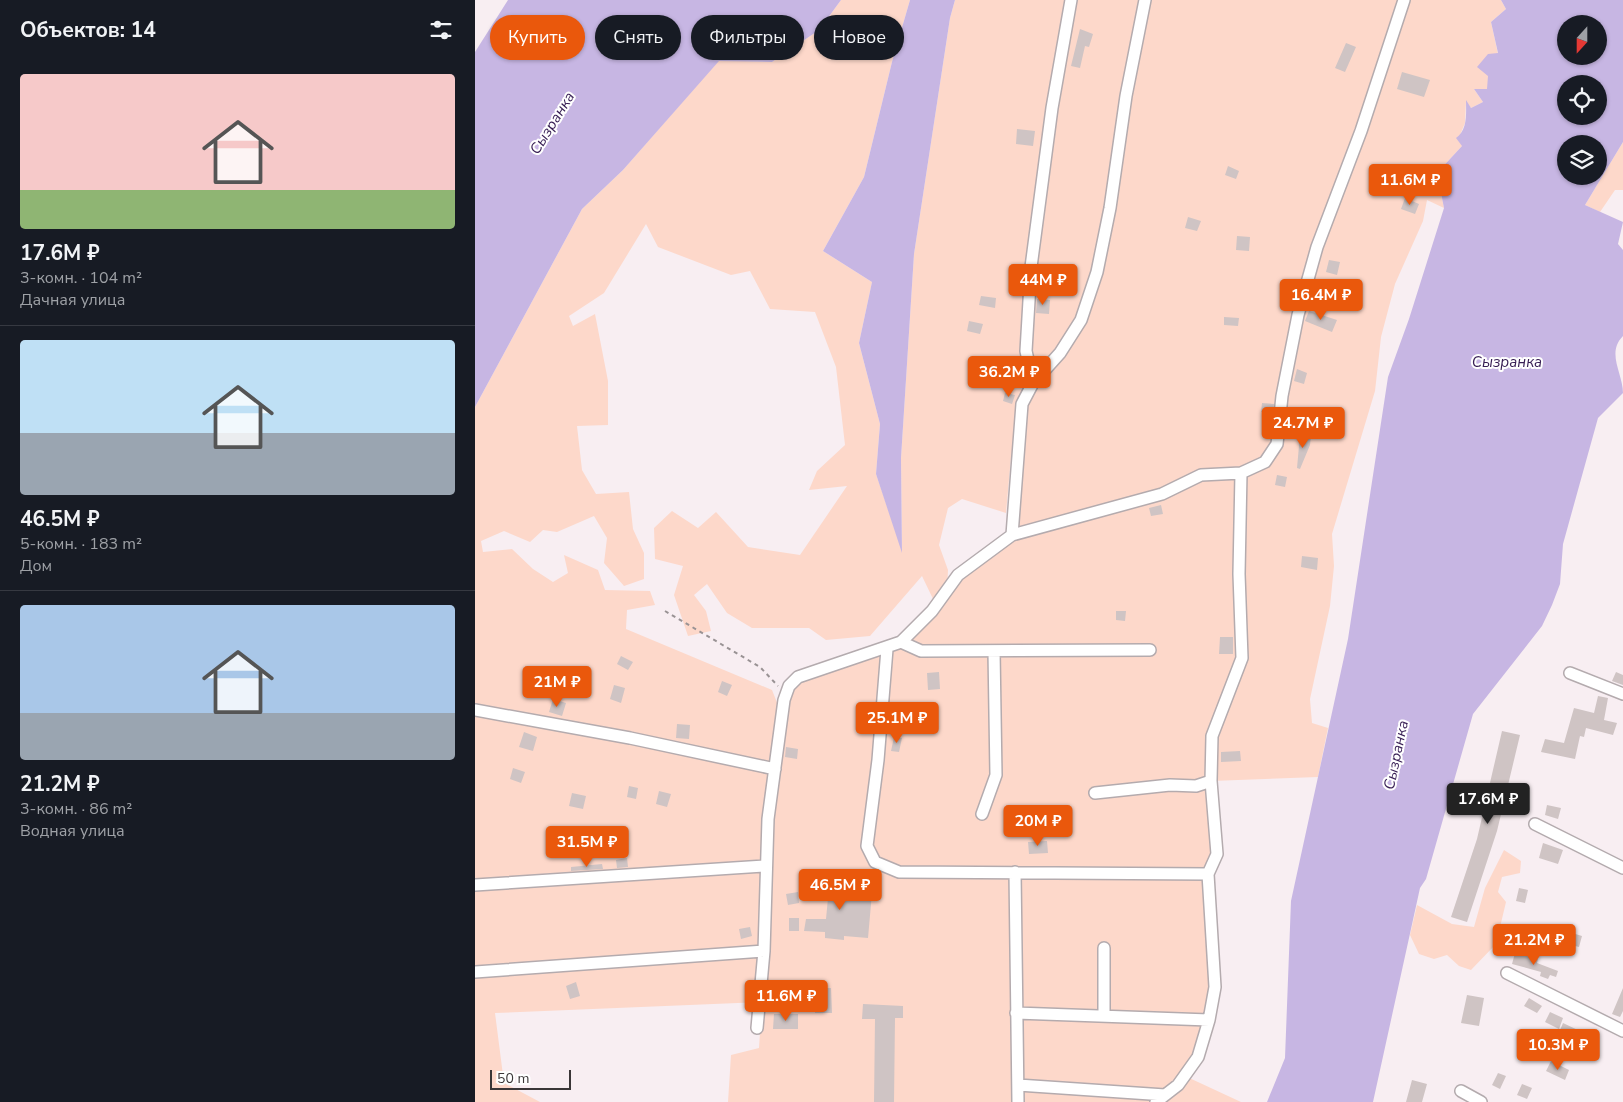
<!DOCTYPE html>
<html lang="ru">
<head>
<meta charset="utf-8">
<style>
  body { margin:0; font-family:"Nunito Sans",sans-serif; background:#20242c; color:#f1f3f6; height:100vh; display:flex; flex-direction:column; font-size:19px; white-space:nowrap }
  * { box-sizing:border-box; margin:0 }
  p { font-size:16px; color:#9ea1a6 }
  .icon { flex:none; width:28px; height:28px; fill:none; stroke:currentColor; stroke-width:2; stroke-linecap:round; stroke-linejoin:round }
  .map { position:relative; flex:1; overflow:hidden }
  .panel { display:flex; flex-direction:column; background:#171b24; width:475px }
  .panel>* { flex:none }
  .hud { position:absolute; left:15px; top:15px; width:475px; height:45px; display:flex; gap:10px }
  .needle { width:32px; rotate:201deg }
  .fabs { position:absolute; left:1082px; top:15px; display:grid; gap:10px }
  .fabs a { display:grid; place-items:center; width:50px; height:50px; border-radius:50%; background:#171b24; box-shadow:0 1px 4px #0004; font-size:25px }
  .scale { position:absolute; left:15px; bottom:12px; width:81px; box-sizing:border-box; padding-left:5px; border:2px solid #3a3637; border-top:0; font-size:14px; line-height:18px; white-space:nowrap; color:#3a3637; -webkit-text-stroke:4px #fff; paint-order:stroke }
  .price { position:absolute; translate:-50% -42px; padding:0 11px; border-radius:5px; background:#ea580c; color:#fff; font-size:16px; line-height:32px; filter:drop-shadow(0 1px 2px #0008) }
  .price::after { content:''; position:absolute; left:50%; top:30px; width:15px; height:11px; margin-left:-8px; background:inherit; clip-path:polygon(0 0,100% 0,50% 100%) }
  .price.active { background:#222; color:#fff }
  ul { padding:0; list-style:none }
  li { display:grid; align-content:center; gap:10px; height:265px; padding:0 20px }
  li+li { border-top:1px solid #363941 }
  li span { display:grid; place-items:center; height:155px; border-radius:5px; color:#555 }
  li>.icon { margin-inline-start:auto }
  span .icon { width:90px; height:90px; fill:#fffc; stroke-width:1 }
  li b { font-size:21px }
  h2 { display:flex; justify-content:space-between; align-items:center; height:60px; padding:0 20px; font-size:21px }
  .chip { padding:0 18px; border-radius:22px; background:#171b24; box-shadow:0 1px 4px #0004; font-size:18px; line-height:45px }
  .chip.active { background:#ea580c; color:#fff }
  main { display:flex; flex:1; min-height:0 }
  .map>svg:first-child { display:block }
  .green { fill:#fdd8ca; fill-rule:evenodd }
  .water { fill:#c7b6e3; fill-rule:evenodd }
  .building { fill:#cfc4c4 }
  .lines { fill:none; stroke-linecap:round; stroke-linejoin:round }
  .minor-casing { stroke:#b4abae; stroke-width:14 }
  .path { stroke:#999294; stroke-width:2; stroke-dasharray:4 4; stroke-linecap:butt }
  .minor { stroke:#fff; stroke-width:11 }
  .labels { text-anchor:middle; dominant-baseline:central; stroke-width:4; stroke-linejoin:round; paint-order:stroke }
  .water-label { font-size:15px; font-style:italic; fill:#371e54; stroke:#fff }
</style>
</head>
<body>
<main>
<section class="panel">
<h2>Объектов: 14<svg class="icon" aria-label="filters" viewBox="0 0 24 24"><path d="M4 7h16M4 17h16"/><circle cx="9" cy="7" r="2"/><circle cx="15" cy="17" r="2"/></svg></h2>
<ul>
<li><span style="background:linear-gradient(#f6c9c9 75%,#8fb573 0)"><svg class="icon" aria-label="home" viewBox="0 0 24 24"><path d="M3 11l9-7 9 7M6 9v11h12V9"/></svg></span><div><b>17.6M ₽</b><p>3-комн. · 104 m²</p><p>Дачная улица</p></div></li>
<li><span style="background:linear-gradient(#bfe0f5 60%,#9aa5b1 0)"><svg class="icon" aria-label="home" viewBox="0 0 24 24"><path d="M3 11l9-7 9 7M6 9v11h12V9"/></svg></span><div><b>46.5M ₽</b><p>5-комн. · 183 m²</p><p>Дом</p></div></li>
<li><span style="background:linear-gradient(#a9c7e8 70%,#9aa5b1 0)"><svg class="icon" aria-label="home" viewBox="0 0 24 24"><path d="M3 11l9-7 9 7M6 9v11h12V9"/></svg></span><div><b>21.2M ₽</b><p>3-комн. · 86 m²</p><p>Водная улица</p></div></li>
</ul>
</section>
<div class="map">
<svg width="1148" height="1102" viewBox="0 0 1148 1102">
  <rect width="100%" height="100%" fill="#f8eef2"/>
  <!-- green -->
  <path class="green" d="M366 0H435L417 62 389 177 348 251 397 282 384 343 405 424 401 474 427 550 426 458 439 254 475 18 480 0H1026L1031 9 1016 22 1023 54 1013 76V89H999L1008 102 996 108 991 102 990 123 985 135 987 146 962 173 969 208 952 200 948 221 920 284 906 337 900 391 857 534 859 566 855 606 835 699 837 723 853 728 843 777 736 781 742 854 733 874 740 987 734 1020 710 1076 766 1102H253L256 1055 284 1048 287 1002 20 1013 29 1083 65 1102H0V407L107 209 148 170 244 60 297 62 344 30ZM171 224 183 247 256 275 275 271 295 309 340 312 361 367 370 445 342 471 334 490 372 486 325 555 273 547 241 512 223 528 197 511 179 528 180 559 208 566 199 595 213 636 236 631 231 611 219 595 232 584 252 613 277 628H334L351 640 395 636 447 576 458 599 471 591 419 646 314 686 307 715 297 690 151 629 152 610 180 605 175 591 130 590 123 570 89 555 93 573 78 582 58 569 37 549 8 552 6 541 29 531 55 542 68 530 82 532 119 516 132 538 129 563 149 586 169 579V553L158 529 154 492 121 494 107 470 102 426 133 425V381L120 314 98 326 94 316 129 293ZM536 457 543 460 537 535 472 589 473 570 464 545 473 508 487 499 531 513Z
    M1148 142V190H1140L1125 212 1110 205Z
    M1029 850 1046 861 1045 873 1027 877 1023 892 1031 902 1021 944 996 970 984 966 972 955 959 959 944 954 935 935 942 905 977 924 999 927 1010 888Z"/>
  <!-- water -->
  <path class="water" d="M33 0H366L344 30 297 62 244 61 148 170 107 209 0 407V52Z
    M435 0H480L475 18 439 254 426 458 427 553 401 474 405 424 384 343 397 282 348 251 389 177 417 62Z
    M1026 0H1148V142L1110 205 1148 222 1143 244 1148 250V336C1131 353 1148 373 1148 393L1123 418 1088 544 1085 584 1077 605 1067 626 998 714 951 879 945 888 898 1102H792L810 1058 816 901 873 639 913 377 934 319 969 208 962 173 987 146 981 138C993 130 991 113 991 100L996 108 1008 102 999 89H1012L1013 76 1002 67 1013 54 1023 53 1016 22 1031 9ZM1091 24H1124V56H1091ZM1091 84H1124V116H1091ZM1091 144H1124V176H1091Z"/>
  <!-- building -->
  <path class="building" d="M605 29 618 34 614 47 610 46 605 68 596 66Z
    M871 43 881 47 870 72 860 68Z
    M927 72 955 80 949 97 922 89Z
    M542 129 560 131 558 146 541 144Z
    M753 166 764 171 761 179 750 175Z
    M930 198 944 204 940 214 926 209Z
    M713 217 726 221 722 231 710 228Z
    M762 236 775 237 774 251 761 250Z
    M854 260 865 262 862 275 851 272Z
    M506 296 521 298 520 308 504 305Z
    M562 299 575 300 574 314 561 313Z
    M834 311 862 320 857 332 830 321Z
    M749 317 764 318 763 326 749 325Z
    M494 321 508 324 505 334 492 331Z
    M822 369 832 373 829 384 819 381Z
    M530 393 540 395 537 404 528 401Z
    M787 403 799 404 798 413 786 412Z
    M825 435 836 436 835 445 825 469 822 468Z
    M802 475 812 477 810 487 800 485Z
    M686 505 688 514 676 516 674 508Z
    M827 556 843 558 842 570 826 567Z
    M641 611H651L650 621 641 620Z
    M745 637H758V654H744Z
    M146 656 158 662 153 670 142 664Z
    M464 672 465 689 453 690 452 673Z
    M1141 672 1148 675V685L1137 681Z
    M247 681 257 685 252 696 243 692Z
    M139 685 150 688 146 703 135 699Z
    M1123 696 1133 698 1129 720 1142 723 1138 735 1111 728 1109 737 1105 736 1100 759 1066 752 1070 739 1089 743 1099 708 1119 713Z
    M78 699 91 703 87 716 74 712Z
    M202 724 215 725 214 739 201 738Z
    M1027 731 1045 735 1022 831 992 922 976 917 1002 839Z
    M49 732 62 737 58 751 44 747Z
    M419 737 427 738 424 752 416 751Z
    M311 747 323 749 322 759 310 757Z
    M765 751 766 761 746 762V752Z
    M38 768 50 772 46 783 35 779Z
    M154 786 163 788 161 799 152 797Z
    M184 791 196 794 192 807 181 804Z
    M97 793 111 796 108 809 94 806Z
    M1072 805 1086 808 1083 819 1070 815Z
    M572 841 573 853 554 854 553 842Z
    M1068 843 1088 850 1083 864 1064 858Z
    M152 858 153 867 142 868 141 860Z
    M127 864 128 869 96 871V867Z
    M340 869 352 871 348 889 397 893 393 938 369 936V940L350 938V932L329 931 331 919H351L353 898 334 901Z
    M1044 888 1053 890 1050 903 1041 901Z
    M323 892 324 903 313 905 311 894Z
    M314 918H324V931H314Z
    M275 927 277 936 266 939 264 929Z
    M1097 933 1107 936 1104 947 1093 944Z
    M1040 953 1063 959 1062 963 1083 971 1081 977 1075 975 1073 979 1065 976 1066 972 1037 964Z
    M101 982 105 996 95 999 91 986Z
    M340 988H356L357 1013H340Z
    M1148 988V1011L1145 1017 1137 1014Z
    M992 995 1009 998 1004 1026 986 1023Z
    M1054 998 1067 1006 1062 1013 1049 1006Z
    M388 1004 428 1006V1018H420L419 1102H399L400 1019H387Z
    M1075 1012 1088 1018 1084 1029 1070 1022Z
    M299 1014H323V1029H298Z
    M1088 1023 1107 1032 1100 1048 1081 1040Z
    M1076 1061 1094 1070 1090 1080 1071 1071Z
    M1023 1073 1031 1076 1025 1089 1017 1085Z
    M937 1080 952 1084 947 1102H931Z
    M1047 1084 1057 1088 1052 1099 1042 1095Z"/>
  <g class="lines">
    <defs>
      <path id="minor" d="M558 383 551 351 556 267 577 108 596 0
        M537 535 687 494 726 475 766 473 790 462 802 444 807 396 823 315 842 247 886 131 929 0
        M426 642 446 651 675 650
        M412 649 403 760 392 846 400 862 424 872 733 874
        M1095 673 1148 694
        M0 710 155 738 300 769
        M620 793 695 785 721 786 736 781
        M507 814 521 775 519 651
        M1060 824 1148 868
        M540 872 543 1102
        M0 885 290 866
        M629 948V1016
        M0 972 289 951
        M1032 973 1148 1031
        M541 1013 734 1020
        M282 1028 289 951 293 819 309 700 314 686 323 677 426 642 457 611 483 575 537 535 547 404 558 383 585 353 606 320 622 272 635 208 651 96 670 0
        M543 1085 690 1095
        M986 1091 1006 1102
        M681 1102 703 1085 723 1057 734 1020 740 987 733 874 742 854 736 781 737 736 767 658 764 574 766 473"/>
    </defs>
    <!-- minor casing -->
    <use href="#minor" class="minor-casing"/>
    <!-- path -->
    <path class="path" d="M190 611 285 667 303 686"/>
    <!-- minor -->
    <use href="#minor" class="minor"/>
  </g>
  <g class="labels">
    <!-- water labels -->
    <g class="water-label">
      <text transform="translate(77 123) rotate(-58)">Сызранка</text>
      <text x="1032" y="362">Сызранка</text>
      <text transform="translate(921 755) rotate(-78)">Сызранка</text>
    </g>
  </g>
</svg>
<div class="fabs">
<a><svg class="needle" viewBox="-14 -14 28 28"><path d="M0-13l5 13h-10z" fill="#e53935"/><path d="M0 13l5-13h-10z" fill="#9ea1a6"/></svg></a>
<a><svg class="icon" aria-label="locate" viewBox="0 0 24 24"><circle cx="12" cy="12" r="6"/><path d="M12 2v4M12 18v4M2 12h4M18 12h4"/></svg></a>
<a><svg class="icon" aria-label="layers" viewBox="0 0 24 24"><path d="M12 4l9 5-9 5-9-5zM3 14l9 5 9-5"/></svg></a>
</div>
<div class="scale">50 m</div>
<b class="price" style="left:935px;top:206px">11.6M ₽</b>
<b class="price" style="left:568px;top:306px">44M ₽</b>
<b class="price" style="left:846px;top:321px">16.4M ₽</b>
<b class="price" style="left:534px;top:398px">36.2M ₽</b>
<b class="price" style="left:828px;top:449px">24.7M ₽</b>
<b class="price" style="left:82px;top:708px">21M ₽</b>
<b class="price" style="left:422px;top:744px">25.1M ₽</b>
<b class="price active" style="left:1013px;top:825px">17.6M ₽</b>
<b class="price" style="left:563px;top:847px">20M ₽</b>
<b class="price" style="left:112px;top:868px">31.5M ₽</b>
<b class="price" style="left:365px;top:911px">46.5M ₽</b>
<b class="price" style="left:1059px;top:966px">21.2M ₽</b>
<b class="price" style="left:311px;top:1022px">11.6M ₽</b>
<b class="price" style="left:1083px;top:1071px">10.3M ₽</b>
<div class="hud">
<a class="chip active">Купить</a>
<a class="chip">Снять</a>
<a class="chip">Фильтры</a>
<a class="chip">Новое</a>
</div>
</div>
</main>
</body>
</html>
